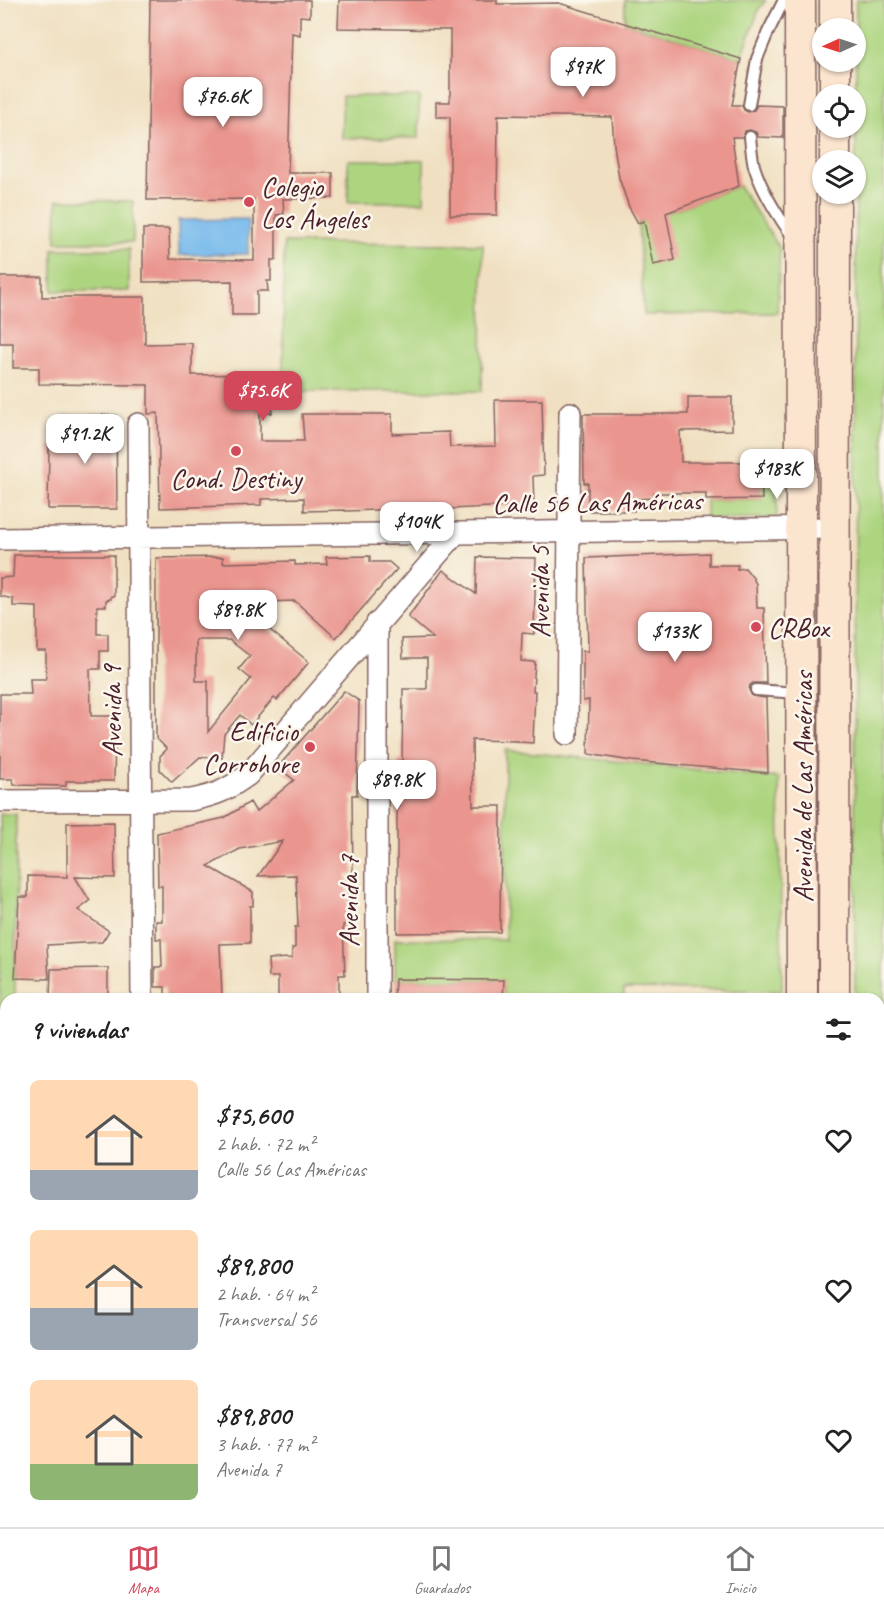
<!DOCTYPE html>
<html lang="es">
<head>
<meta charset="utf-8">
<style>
  body { margin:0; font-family:Caveat,sans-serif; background:#f2f2f2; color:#222; height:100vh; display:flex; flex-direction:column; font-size:22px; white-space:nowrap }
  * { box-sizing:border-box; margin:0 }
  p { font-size:20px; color:#767676 }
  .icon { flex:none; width:33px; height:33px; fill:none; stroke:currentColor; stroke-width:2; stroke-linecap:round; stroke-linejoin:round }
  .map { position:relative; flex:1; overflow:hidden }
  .details { position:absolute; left:0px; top:993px; width:885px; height:534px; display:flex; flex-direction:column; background:#fff; border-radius:18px 18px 0 0; box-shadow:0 2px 4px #0004 }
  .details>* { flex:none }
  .needle { width:39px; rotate:267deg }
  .fabs { position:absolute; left:812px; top:18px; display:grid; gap:12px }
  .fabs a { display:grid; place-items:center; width:54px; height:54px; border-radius:50%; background:#fff; box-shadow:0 2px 4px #0004; font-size:30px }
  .price { position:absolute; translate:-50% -51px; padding:0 14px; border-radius:12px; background:#fff; color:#222; font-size:20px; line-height:39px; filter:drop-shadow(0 2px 3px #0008) }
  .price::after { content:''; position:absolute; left:50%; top:36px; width:18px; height:14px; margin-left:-9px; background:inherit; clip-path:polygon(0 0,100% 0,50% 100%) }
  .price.active { background:#d1495b; color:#fff }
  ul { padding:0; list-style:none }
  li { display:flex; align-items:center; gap:18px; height:150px; padding:0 30px }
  li span { display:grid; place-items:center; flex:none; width:168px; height:120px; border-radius:9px; color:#555 }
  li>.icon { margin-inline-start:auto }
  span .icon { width:72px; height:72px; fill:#fffc; stroke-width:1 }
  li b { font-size:26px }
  h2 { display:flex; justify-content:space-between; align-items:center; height:72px; padding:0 30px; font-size:26px }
  .tab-bar { display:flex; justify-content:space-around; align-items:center; height:84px; border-top:2px solid #e0e0e0; background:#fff; font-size:16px; color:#767676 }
  .tab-bar a { display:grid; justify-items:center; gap:3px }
  .tab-bar .active { color:#d1495b }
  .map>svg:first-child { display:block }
  .green { fill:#add580; stroke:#7c7a56; stroke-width:1.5 }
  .water { fill:#76baec; stroke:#606c8c; stroke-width:1.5 }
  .building { fill:#ea968f; fill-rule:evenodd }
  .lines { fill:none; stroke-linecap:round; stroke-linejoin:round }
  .service-casing { stroke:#846360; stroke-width:14 }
  .minor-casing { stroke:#846360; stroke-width:24 }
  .tertiary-casing { stroke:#846360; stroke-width:30 }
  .secondary-casing { stroke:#846360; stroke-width:33 }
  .service { stroke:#fff; stroke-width:10 }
  .minor { stroke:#fff; stroke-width:21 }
  .tertiary { stroke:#fff; stroke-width:27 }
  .secondary { stroke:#fce5cf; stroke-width:30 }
  .poi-dot { fill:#d1495b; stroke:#fbf7ec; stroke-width:2 }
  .labels { text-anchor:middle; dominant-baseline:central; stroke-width:5; stroke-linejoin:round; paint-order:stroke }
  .poi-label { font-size:28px; fill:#4a1f2b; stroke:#fbf7ec; text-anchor:start }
  .street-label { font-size:28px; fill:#4a1f2b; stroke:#fbf7ec }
</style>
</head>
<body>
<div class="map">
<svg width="884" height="1527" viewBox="0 0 884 1527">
  <rect width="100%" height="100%" fill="#fbf7ec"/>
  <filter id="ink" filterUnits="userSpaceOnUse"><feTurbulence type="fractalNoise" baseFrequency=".0167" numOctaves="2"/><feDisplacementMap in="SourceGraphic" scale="12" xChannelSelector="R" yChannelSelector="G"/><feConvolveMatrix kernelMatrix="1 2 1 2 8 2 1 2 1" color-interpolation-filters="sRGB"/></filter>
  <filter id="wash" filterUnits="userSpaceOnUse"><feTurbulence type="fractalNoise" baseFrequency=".008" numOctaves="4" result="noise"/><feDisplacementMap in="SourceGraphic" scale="24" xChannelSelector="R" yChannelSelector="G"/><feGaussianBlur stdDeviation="1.35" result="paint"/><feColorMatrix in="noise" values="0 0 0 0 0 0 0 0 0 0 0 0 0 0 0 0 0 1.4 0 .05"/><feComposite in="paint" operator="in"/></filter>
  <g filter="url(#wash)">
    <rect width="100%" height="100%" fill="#f0e0c1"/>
    <!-- green -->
    <path class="green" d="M625 0H766L759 9 741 59 625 23Z
      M856 0H884V1527H854V1521H879V999H855Z
      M342 96H419V138H342Z
      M348 160H424V202H348Z
      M739 186 780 249 777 313 644 315 638 223Z
      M57 200 133 201V242H56Z
      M284 243 483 244 482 391H283Z
      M53 249H129V291H53Z
      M761 462H776L777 518 706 519V500L761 499Z
      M505 750 779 778 782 991 624 989V999H503V980L395 979V939L505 940Z
      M0 814H16L15 999H6V1039H0Z
      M0 1069H6V1184L0 1183Z"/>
    <!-- water -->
    <path class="water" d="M248 219V254L179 255 178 220Z"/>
    <g id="blocks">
      <!-- building -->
      <path class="building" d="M150 0H310V17L300 16V35L292 33 288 173H333V198L283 199 284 214 276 215V260H271V281H267L268 291H257V315H232V281L143 282V229H169L170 259 254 260V199L147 200Z
        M339 0H497V4L559 3 741 59 732 105H742L744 110 748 112 754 110 757 105 783 106V138L758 137 756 132 750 130 745 131 743 137H732L739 186 666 213 675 260 653 265 644 221 638 223 629 207 619 178 614 145 612 117 498 115 497 215H450V117H436V102H450V30L338 28Z
        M0 277H42V297H145V344L192 343V375L271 374 272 413H260V441H304L302 414H392V434L449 432 450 447 496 446 495 400H542L544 475 533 476 534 505 408 511V509L345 511V510L304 511V498L261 499V505L160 508 158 413 148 414V385L39 384V368H13V343H0Z
        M688 397H732V430L680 431 681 462H761L762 499 706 500V493H654V498L634 499V511H588V483H584L583 414H688Z
        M65 415H116L117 509H48L49 445H65Z
        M709 553V565H738L737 569 745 568 753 578 756 584 757 608H764L766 683H753L750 685 749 690 752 696 766 698 768 773 632 761 588 754 589 700 583 701V651H588L586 558Z
        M14 555H114V596H111V599L106 600V606H97V634H108V651H100V669H90L91 716H111L112 736H115L114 781H66V786L14 785 13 779H0V694H31L30 679H46V651H37V607L13 606V599L0 596V578L13 577Z
        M370 556V562H389L397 569 336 638 295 601 264 602V625L309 662 277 700 274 698 251 725 240 715 224 734 222 758 200 757 172 782 160 770V756L167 749 156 738V558L223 557V563L295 561V565L327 564 326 557ZM196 640H229L250 656 239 669 251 679 208 732V681H196Z
        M477 557 536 558 534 634 522 633 521 661 535 662 533 691H535L533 743 518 742V741L472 740 473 806H501L500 932 397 933V806H399L398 761H402L403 689H427V658H403L402 639 433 638 408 617 443 570 476 594Z
        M344 691 359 701 357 795H352L353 874H347L348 924 343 925 345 975H339V999L278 998V977H269L268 959 292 958V948H295V927H298L296 875 258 876 283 841 240 849 208 866 253 892V906H250V943L220 944 222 999H165V987H155V967H162L161 939H156V921H162V886H158L157 833 224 818 250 802 256 812 294 780 278 767Z
        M114 822 115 878 75 877 90 901 78 910 109 931 102 942 47 945 49 979 15 978 19 897H28V876L67 877V823Z
        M108 968V999H50L51 969Z
        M395 979 504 980 503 999H394Z"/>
    </g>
  </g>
  <g filter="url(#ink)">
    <use href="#blocks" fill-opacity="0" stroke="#846360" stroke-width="1.5"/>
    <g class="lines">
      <defs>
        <path id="service" d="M749 105 757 59 768 32 784 0
          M750 137C751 147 752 157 754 166 762 192 777 215 793 237
          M756 690 798 693
          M879 1100 884 1101
          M0 1102H6
          M0 1148H6"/>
        <path id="minor" d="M138 424 142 999
          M0 539 834 528
          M567 734 570 413
          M0 801 191 800C217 795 227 790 248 775L456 533
          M377 999V623
          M0 1058H6
          M0 1404H6
          M414 1527V1521"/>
        <path id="tertiary" d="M0 1198 6 1199"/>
        <path id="secondary" d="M800 0 802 999
          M835 0V28
          M835 62V94
          M835 160V128
          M834 999 835 194
          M804 1521V1527
          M834 1521V1527"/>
      </defs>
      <!-- service casing -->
      <use href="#service" class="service-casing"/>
      <!-- minor casing -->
      <use href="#minor" class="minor-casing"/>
      <!-- tertiary casing -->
      <use href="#tertiary" class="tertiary-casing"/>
      <!-- secondary casing -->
      <use href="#secondary" class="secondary-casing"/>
      <!-- service -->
      <use href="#service" class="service"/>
      <!-- minor -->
      <use href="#minor" class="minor"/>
      <!-- tertiary -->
      <use href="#tertiary" class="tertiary"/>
      <!-- secondary -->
      <use href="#secondary" class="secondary"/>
    </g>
  </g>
  <!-- markers -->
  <g class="poi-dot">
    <circle cx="249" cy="202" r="6"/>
    <circle cx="236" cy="451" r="6"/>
    <circle cx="756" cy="627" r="6"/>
    <circle cx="310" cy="747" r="6"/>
  </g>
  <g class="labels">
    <!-- poi labels -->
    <g class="poi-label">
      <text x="261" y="186">Colegio<tspan x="261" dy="32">Los Ángeles</tspan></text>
      <text x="236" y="478" text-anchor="middle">Cond. Destiny</text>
      <text x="768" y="627">CRBox</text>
      <text x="298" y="731" text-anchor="end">Edificio<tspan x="298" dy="32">Corrohore</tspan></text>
    </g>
    <!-- street labels -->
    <g class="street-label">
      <text transform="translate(597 502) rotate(-1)">Calle 56 Las Américas</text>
      <text transform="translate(539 592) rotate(-90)">Avenida 5</text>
      <text transform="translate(111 711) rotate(-90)">Avenida 9</text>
      <text transform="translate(802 787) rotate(-90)">Avenida de Las Américas</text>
      <text transform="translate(348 901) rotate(-90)">Avenida 7</text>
    </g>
  </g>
</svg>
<div class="fabs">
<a><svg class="needle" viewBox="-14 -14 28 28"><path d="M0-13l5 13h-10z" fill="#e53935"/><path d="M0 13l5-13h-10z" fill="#767676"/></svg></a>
<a><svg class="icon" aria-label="locate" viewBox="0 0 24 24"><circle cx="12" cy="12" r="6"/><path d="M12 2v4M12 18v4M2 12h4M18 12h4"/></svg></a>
<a><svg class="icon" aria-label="layers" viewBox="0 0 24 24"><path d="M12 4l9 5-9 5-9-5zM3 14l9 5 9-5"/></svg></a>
</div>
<b class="price" style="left:583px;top:98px">$97K</b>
<b class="price" style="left:223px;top:128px">$76.6K</b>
<b class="price active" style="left:263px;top:422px">$75.6K</b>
<b class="price" style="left:85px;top:465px">$91.2K</b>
<b class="price" style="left:777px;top:500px">$183K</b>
<b class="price" style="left:417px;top:553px">$104K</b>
<b class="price" style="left:238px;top:641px">$89.8K</b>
<b class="price" style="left:675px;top:663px">$133K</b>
<b class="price" style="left:397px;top:811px">$89.8K</b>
<section class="details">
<h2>9 viviendas<svg class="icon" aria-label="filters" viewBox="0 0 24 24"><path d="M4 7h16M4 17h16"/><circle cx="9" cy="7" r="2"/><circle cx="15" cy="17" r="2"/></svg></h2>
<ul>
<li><span style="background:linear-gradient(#ffd9b3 75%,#9aa5b1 0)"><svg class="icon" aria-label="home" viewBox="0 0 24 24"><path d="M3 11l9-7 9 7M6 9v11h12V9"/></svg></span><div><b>$75,600</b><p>2 hab. · 72 m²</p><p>Calle 56 Las Américas</p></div><svg class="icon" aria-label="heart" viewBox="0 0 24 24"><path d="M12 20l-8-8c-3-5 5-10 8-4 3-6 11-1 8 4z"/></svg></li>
<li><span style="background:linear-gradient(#ffd9b3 65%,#9aa5b1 0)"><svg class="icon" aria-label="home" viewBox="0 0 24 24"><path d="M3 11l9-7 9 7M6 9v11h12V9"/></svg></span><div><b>$89,800</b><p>2 hab. · 64 m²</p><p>Transversal 56</p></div><svg class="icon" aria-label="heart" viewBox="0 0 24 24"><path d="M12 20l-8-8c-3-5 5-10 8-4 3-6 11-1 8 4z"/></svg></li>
<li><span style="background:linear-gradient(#ffd9b3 70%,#8fb573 0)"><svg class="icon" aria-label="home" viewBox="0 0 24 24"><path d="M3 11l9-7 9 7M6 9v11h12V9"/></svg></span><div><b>$89,800</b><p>3 hab. · 77 m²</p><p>Avenida 7</p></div><svg class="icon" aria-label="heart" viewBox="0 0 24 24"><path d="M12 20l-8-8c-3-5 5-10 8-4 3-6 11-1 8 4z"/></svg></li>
</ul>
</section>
</div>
<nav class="tab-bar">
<a class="active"><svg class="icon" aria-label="map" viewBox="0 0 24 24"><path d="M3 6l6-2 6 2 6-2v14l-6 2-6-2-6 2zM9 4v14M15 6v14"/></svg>Mapa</a>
<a><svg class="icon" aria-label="saved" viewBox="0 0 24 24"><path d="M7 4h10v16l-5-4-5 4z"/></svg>Guardados</a>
<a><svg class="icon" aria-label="home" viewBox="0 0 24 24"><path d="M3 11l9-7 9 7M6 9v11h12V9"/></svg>Inicio</a>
</nav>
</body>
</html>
